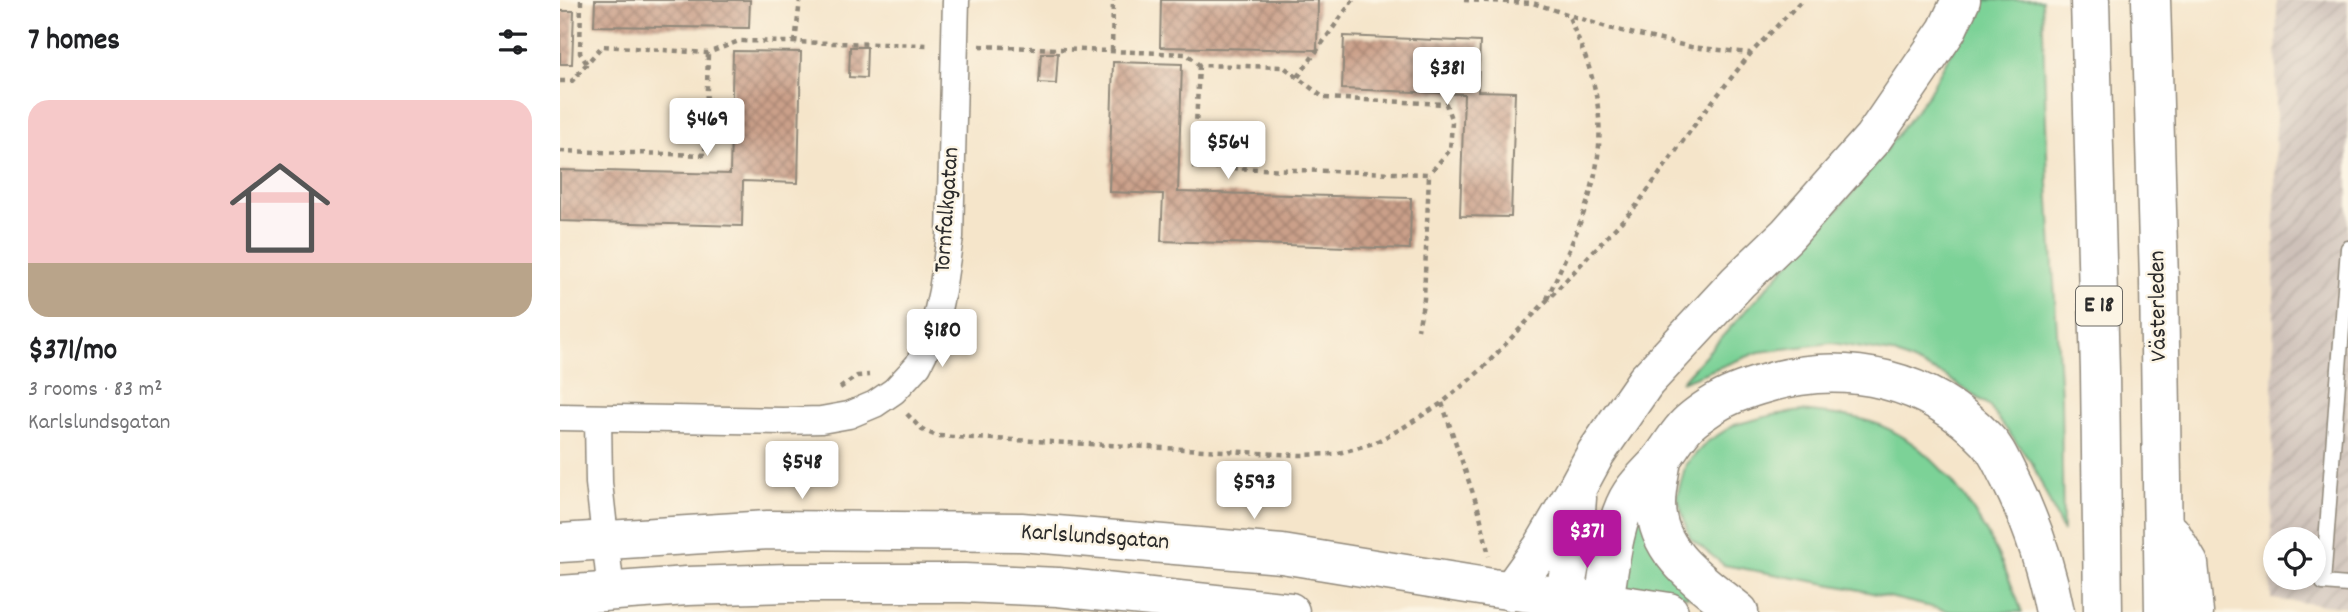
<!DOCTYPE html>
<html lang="en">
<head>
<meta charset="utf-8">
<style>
  body { margin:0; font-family:Dekko,sans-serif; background:#f6f6f6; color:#202124; height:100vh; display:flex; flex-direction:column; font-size:26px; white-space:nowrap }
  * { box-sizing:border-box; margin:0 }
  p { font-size:23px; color:#757577 }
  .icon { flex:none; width:38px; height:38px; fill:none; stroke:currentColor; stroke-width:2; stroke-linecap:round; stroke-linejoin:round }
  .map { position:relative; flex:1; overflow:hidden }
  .sheet { display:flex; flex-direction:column; background:#fff; width:560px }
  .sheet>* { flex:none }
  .buttons { position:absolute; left:1703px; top:527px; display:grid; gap:14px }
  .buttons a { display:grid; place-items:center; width:63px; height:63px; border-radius:50%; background:#fff; box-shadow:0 4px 10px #0003; font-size:35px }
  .price { position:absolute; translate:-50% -60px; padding:0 16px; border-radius:7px; background:#fff; color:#222; font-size:23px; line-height:46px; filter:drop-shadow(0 2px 4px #0008) }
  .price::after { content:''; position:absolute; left:50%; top:42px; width:21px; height:16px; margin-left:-10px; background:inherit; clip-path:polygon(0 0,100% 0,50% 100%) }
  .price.current { background:#b5179e; color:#fff }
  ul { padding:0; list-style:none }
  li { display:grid; align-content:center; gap:14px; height:371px; padding:0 28px }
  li+li { border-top:2px solid #e0e0e0 }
  li span { display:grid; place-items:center; height:217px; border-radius:21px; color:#555 }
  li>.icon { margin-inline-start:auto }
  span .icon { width:126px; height:126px; fill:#fffc; stroke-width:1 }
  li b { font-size:30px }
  h2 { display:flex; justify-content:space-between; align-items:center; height:84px; padding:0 28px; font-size:30px }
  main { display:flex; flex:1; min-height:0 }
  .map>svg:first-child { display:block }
  .industrial { fill:url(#industrial-furrows); fill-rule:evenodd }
  .grass { fill:#7bd297; stroke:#537e61; stroke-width:2 }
  .building { fill:url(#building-cross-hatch) }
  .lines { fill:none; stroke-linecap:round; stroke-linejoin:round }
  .lane-casing { stroke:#90887a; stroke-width:17 }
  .street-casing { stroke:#90887a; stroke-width:29 }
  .secondary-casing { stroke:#90887a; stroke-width:41 }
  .highway-casing { stroke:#90887a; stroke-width:41 }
  .path { stroke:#90887a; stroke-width:4.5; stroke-dasharray:5 5; stroke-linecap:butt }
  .lane { stroke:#fff; stroke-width:14 }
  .street { stroke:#fff; stroke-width:26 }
  .secondary { stroke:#fff; stroke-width:38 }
  .highway { stroke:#fff; stroke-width:38 }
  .labels { text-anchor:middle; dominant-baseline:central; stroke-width:5; stroke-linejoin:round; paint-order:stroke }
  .shield { fill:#fcf5e5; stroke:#6a6863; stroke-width:2 }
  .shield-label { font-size:23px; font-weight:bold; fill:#2b2b2b }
  .street-label { font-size:24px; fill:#2b2b2b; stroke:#fcf5e5 }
</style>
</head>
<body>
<main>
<section class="sheet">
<h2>7 homes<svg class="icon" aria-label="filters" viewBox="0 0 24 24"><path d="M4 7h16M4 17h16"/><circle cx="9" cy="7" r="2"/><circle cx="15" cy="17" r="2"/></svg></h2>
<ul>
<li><span style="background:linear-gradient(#f6c9c9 75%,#b9a48a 0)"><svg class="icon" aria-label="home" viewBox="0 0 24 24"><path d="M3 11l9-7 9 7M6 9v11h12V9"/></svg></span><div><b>$371/mo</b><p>3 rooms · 83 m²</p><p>Karlslundsgatan</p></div></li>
</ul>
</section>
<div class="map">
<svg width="1788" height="612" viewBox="0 0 1788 612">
  <defs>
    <pattern id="industrial-furrows" width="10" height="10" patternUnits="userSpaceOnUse" patternTransform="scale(1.75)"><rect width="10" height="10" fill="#cec1b9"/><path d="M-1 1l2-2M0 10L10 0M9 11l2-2" fill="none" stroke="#b1a69f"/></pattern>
    <pattern id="building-cross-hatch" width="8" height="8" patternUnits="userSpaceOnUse" patternTransform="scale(1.75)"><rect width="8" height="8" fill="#cba08a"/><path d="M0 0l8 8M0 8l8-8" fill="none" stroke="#a58371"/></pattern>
  </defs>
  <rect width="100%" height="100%" fill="#fcf5e5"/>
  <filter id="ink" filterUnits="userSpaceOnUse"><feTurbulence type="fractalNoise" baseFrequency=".0143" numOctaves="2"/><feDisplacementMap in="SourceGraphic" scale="14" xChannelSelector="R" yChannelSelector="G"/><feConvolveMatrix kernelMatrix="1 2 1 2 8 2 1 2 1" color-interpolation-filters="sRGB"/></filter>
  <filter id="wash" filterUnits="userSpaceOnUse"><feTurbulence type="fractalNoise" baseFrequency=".00686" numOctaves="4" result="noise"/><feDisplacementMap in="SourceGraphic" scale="28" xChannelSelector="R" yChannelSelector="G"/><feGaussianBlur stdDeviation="1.57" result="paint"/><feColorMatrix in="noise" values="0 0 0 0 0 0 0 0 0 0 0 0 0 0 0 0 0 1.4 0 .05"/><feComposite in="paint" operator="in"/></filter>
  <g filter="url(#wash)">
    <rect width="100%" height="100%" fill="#f5e5ca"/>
    <!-- industrial -->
    <path class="industrial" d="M1717 0H1788V608L1711 599ZM1715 539H1754V578H1715Z"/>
    <!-- grass -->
    <path class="grass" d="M1420 0H1482L1488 184 1501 397 1503 532 1473 465 1428 405 1385 376 1332 353 1272 343 1199 352 1121 382 1295 190 1367 96Z
      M1242 411C1262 414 1285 414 1305 420 1385 442 1436 539 1462 612H1392L1295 589 1164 565 1130 538 1117 496 1126 464 1147 442 1174 425 1213 415Z
      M1078 507 1130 597 1063 587Z"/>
    <g id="blocks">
      <!-- building -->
      <path class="building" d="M35 0H190L189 28 34 26Z
        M601 0H758L757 50 600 47Z
        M0 11H14L12 64H0Z
        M784 36 920 42 918 91 955 92 951 217 900 216 904 94 782 89Z
        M290 47H307L306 78 289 77Z
        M173 51 241 52 238 183 183 181 182 226 0 221V170L170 174Z
        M481 53H498L496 84 479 83Z
        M553 62 622 64 618 192 851 198 850 249 601 241 603 194 549 192Z"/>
    </g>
  </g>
  <g filter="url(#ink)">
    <use href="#blocks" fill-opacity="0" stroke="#90887a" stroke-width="2"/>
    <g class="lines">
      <defs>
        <path id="lane" d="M1788 248 1763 583 1788 585"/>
        <path id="street" d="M0 417 223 421 261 420 289 415 315 404 334 391 358 365 372 337 382 291 390 237 396 0
          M38 418 39 483 51 592"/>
        <path id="secondary" d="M0 543 208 530 461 532 722 554 932 588 1044 602 1109 612
          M0 595 127 586 229 583H404L498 587 730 612"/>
        <path id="highway" d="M1530 0 1540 372 1543 612
          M1591 0 1599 281 1604 612
          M1102 459C1100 473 1096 488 1096 503 1095 554 1143 583 1179 612
          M1611 533 1629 564 1634 612
          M951 591 982 548 1017 488 1036 453 1086 381 1178 282 1227 235 1313 138 1387 30 1401 0
          M1004 597 1013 549 1017 498
          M1044 602C1049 571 1054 519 1071 494 1079 482 1090 472 1099 462 1108 451 1115 438 1124 428 1131 419 1144 411 1153 405 1170 394 1189 388 1207 383 1287 360 1370 379 1427 440 1437 450 1442 464 1449 477 1471 520 1486 565 1495 612"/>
      </defs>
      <!-- lane casing -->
      <use href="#lane" class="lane-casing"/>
      <!-- street casing -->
      <use href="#street" class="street-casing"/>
      <!-- secondary casing -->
      <use href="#secondary" class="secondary-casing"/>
      <!-- highway casing -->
      <use href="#highway" class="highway-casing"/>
      <!-- path -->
      <path class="path" d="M21 0 20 53 27 64
        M904 0 973 3 1049 28 1131 47 1190 53
        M235 43 240 0
        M420 46 627 54 639 65 724 67 764 98 886 104 892 122 890 150 869 174
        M552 51 553 0
        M639 65 634 167 869 174 864 299 858 329
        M738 77 793 0
        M0 81H12L42 46 148 53 179 41 369 45
        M0 151 145 155 148 53
        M987 299C1021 221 1056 161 1031 74 1025 53 1015 33 1008 14
        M280 388 297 376 309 375
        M882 403 919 511 929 556
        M347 414 362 430 377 436 739 455 775 454 814 443 844 427 882 403 921 370 1077 205 1141 116 1191 53 1242 0"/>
      <!-- lane -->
      <use href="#lane" class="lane"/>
      <!-- street -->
      <use href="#street" class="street"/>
      <!-- secondary -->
      <use href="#secondary" class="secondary"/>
      <!-- highway -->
      <use href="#highway" class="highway"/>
    </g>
  </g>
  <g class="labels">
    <!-- shield labels -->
    <rect class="shield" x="1516" y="286.5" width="46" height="39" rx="5"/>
    <g class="shield-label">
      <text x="1539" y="306">E 18</text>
    </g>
    <!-- street labels -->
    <g class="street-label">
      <text transform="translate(388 210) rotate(-86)">Tornfalkgatan</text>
      <text transform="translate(1599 306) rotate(-91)">Västerleden</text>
      <text transform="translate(535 538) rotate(4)">Karlslundsgatan</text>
    </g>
  </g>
</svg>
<div class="buttons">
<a><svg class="icon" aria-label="locate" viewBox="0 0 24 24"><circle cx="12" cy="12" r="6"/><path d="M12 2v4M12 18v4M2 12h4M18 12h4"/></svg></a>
</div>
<b class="price" style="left:887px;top:107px">$381</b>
<b class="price" style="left:147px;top:158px">$469</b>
<b class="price" style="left:668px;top:181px">$564</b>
<b class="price" style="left:382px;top:369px">$180</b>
<b class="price" style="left:242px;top:501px">$548</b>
<b class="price" style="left:694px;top:521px">$593</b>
<b class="price current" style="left:1027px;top:570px">$371</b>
</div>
</main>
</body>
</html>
